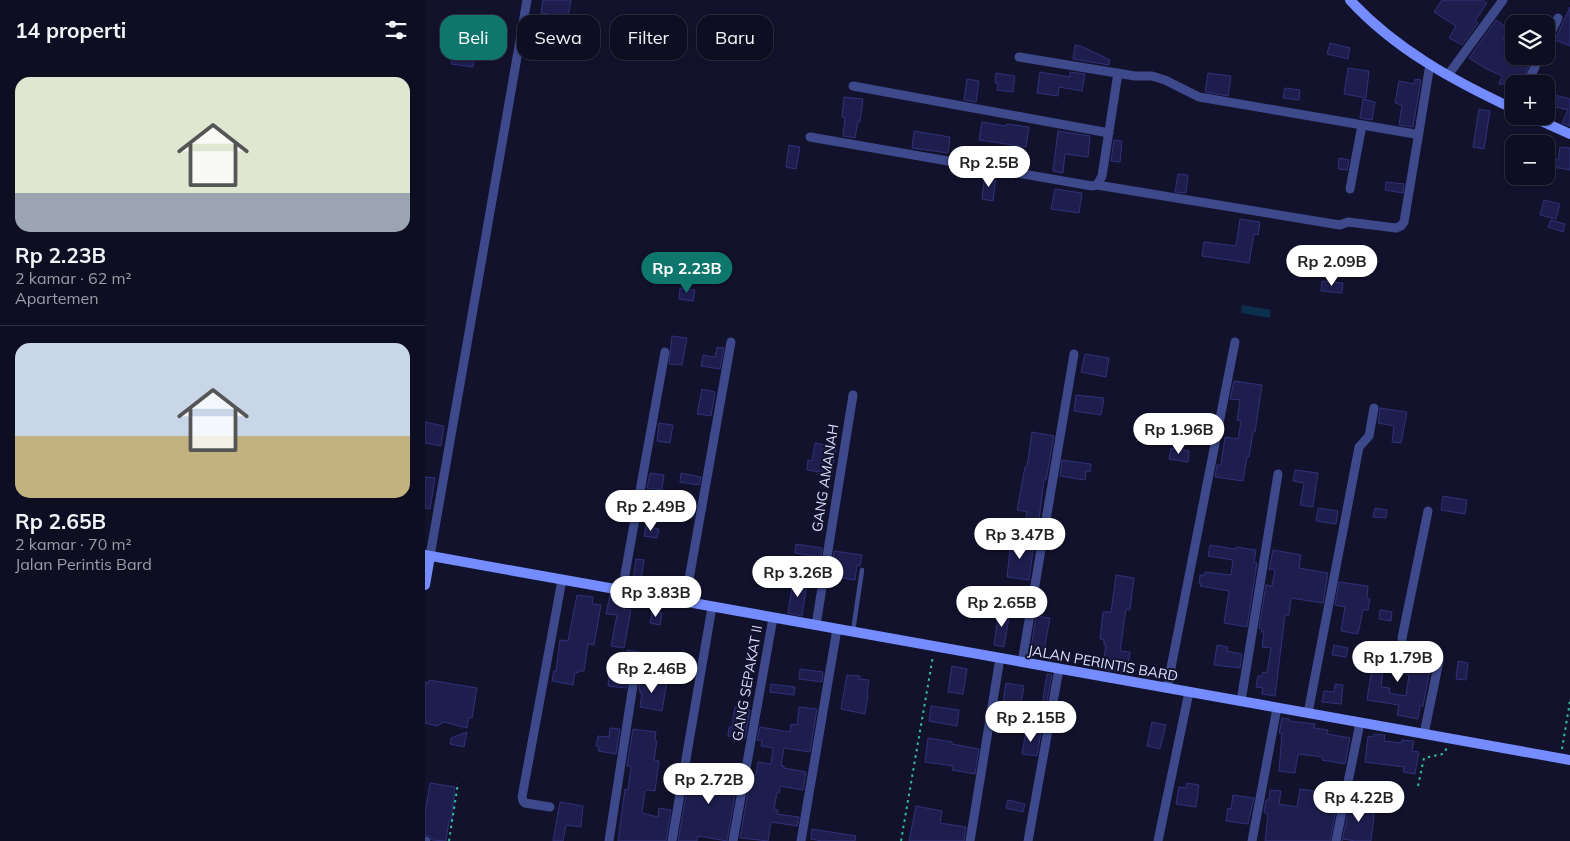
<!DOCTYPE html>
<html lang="id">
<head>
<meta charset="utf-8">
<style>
  body { margin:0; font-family:Mulish,sans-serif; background:#17172a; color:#f1f3f6; height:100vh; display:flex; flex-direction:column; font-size:19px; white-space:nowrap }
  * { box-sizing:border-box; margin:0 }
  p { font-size:16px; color:#9b9ca5 }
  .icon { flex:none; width:28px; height:28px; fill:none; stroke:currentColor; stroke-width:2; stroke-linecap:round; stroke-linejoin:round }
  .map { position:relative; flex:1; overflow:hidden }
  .panel { display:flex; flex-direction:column; background:#0e0e22; width:425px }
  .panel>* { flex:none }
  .banner { position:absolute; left:15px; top:15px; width:475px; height:45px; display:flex; gap:10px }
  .controls { position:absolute; left:1080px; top:15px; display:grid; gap:10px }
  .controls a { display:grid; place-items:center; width:50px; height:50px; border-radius:10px; background:#0e0e22; box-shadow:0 1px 4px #0004,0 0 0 1px #2e2e40; font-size:25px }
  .price { position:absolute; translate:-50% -42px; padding:0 11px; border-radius:18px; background:#fff; color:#222; font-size:16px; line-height:32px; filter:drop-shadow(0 1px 2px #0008) }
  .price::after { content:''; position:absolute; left:50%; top:30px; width:15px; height:11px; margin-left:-8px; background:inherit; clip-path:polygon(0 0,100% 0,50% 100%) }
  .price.selected { background:#0f766e; color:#fff }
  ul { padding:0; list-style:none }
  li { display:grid; align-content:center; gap:10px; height:265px; padding:0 15px }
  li+li { border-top:1px solid #2e2e40 }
  li span { display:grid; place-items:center; height:155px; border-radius:15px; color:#555 }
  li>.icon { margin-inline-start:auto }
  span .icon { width:90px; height:90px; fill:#fffc; stroke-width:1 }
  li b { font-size:21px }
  h2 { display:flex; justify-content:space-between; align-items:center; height:60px; padding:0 15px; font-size:21px }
  .pill { padding:0 18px; border-radius:15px; background:#0e0e22; box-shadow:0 1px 4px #0004,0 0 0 1px #2e2e40; font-size:18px; line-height:45px }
  .pill.selected { background:#0f766e; color:#fff }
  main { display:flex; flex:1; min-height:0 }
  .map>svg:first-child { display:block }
  .water { fill:#0b304c }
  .building { fill:#1e1e4e; stroke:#30307a }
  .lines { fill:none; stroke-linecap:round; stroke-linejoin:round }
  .path { stroke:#31bf9b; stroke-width:2; stroke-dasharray:2.5 4; stroke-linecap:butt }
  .lane { stroke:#3d498b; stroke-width:4.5 }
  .street { stroke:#3d498b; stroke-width:9 }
  .secondary { stroke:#748cff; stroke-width:10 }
  .labels { text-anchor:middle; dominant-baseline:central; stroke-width:4; stroke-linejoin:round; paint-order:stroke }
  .street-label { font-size:14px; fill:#dde0ff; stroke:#12122d }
</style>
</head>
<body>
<main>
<section class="panel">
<h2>14 properti<svg class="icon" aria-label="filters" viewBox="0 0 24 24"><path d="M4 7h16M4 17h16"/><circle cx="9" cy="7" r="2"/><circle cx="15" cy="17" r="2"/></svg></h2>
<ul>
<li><span style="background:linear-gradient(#dfe7d0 75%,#9aa5b1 0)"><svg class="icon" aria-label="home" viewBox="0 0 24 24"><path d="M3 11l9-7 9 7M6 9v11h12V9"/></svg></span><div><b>Rp 2.23B</b><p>2 kamar · 62 m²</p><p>Apartemen</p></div></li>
<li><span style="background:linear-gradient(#c9d6e8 60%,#c2b280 0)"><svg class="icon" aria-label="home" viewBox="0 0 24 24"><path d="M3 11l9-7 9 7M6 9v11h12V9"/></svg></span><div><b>Rp 2.65B</b><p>2 kamar · 70 m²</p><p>Jalan Perintis Bard</p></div></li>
</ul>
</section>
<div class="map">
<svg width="1145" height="841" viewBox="0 0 1145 841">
  <rect width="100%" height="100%" fill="#12122d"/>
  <!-- water -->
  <path class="water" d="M817 305 846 310 845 318 816 313Z"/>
  <!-- building -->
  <path class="building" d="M118 0H146L143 17 116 13Z
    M1017 0H1057L1062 3 1050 21 1053 23 1037 45 1024 38 1031 26 1009 12Z
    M1145 7V46L1130 40Z
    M1071 20 1084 29 1078 39 1089 44V56H1108L1096 84H1074L1077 76 1060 68 1044 58Z
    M905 43 925 48 923 59 902 54Z
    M650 45 658 47 685 60 684 65 648 59Z
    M28 52 50 56 48 67 26 64Z
    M923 68 944 71 941 98 919 94Z
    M615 72 645 77V72L660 74 657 91 634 87 633 96 612 93Z
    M571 73 590 76 588 92 572 90 573 83H570Z
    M783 73 806 76 803 96 780 92Z
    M1112 77 1130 84 1126 94 1145 99V126L1137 123 1143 110 1127 106 1128 104 1123 102 1121 106V84H1109Z
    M542 79 554 81 551 102 539 100Z
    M990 79 996 80 988 127 974 125 977 105 970 103 974 81 989 84Z
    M860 88 875 90 874 100 858 98Z
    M419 97 438 99 435 122 433 121 430 138 418 136 420 118 417 117Z
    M938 99 950 102 947 120 935 118Z
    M1054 109 1065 111 1059 149 1048 147Z
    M557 122 581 126 582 124 604 127 601 147 554 140Z
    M489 131 525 137 523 153 487 148Z
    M633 131 665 136 663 157 640 154 638 173 628 171Z
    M689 140 697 141 695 162 686 161Z
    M364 145 375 147 371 169 361 167Z
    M1135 147 1145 148V170L1128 167 1129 159 1133 160Z
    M914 158 924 160 922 170 913 169Z
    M564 174 571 176 568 201 557 199 559 181 562 182Z
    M753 174 763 175 761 193 750 192Z
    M961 182 979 184 978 193 960 190Z
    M630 189 657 193 654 213 626 209Z
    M1119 200 1135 204 1131 219 1115 215Z
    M815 219 835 222 833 235 829 234 824 263 777 256 779 242 811 246Z
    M1126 220 1140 224 1138 232 1123 227Z
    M897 281 918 283 917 293 896 291Z
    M255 288 270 290 268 301 254 299Z
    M247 336 262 338 257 365 244 364Z
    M292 347 299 348 295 369 276 366 278 355 290 357Z
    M660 354 684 358 681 377 656 372Z
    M809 381 837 385 830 432H828L824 457H822L818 481 790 477 792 465H796L800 437 813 439 816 421 812 420 815 400 805 399Z
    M277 389 290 392 286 416 272 414Z
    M651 395 679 398 676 415 649 411Z
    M955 408 982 412 976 443 967 442 969 426 953 423Z
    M0 422 19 426 16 446 0 443Z
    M234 423 248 425 245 443 232 441Z
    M607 432 629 436 621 480H619L613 527 600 525 602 512 592 510 600 467H602Z
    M390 443 411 447 407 474 382 470 383 460 387 461Z
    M746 448 764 451 763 462 744 459Z
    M637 460 666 464 665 472 661 471 660 480 635 476Z
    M870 470 893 473 888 507 875 505 879 483 868 481Z
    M225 473 239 475 237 490 222 488Z
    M256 473 276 477 274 485 255 482Z
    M0 477 10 478 5 509 0 508Z
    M1018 496 1042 500 1040 514 1016 510Z
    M253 498 271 501 269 517 250 514Z
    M893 508 913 511 911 524 891 521Z
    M950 508 962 510 961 518 948 517Z
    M221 526 234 529 232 538 219 536Z
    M586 541 609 544 604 580 582 577Z
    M371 544 397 548 396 557 370 553Z
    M785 545 810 549 811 547 831 550 829 562 832 563 822 627 799 623 804 591 775 586 776 583H774L775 575H780V572L806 575 808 560 783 556Z
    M848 550 876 555 874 568 903 573 898 603 866 598 864 615H860L850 696 837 694 838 688 831 687 833 676H837L838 672 842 673 846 648 837 647 839 632H836L837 629 834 628 841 585 847 586 850 570 844 569Z
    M409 551 437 555 435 566 432 565 430 580 406 576Z
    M211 559 219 560 215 587 207 585Z
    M691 575 709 578 705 610 701 609 695 651 705 652 702 673 677 669 681 645H679V640L675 639 678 612H686Z
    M368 581 382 583 377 616 363 613Z
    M914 582 943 586 942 598 945 599 943 610H938L933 634 916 631 920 607 910 605Z
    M152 595 168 597 167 604 176 605 169 645 163 644 159 671H153V673L150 672 148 685 127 681 129 671H131L135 640 143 641Z
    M185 595 201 598 199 609 206 610 199 648 186 646 192 615 181 614Z
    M574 610 585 611 579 647 569 645Z
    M955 610 967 612 966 621 954 619Z
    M227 612 237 613 235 625 225 623Z
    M611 616 625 618 619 650 606 648Z
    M792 645 803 647 802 651 817 654 815 668 789 665Z
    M909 645 923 648 921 657 907 655Z
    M202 650 215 652 211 673H207L204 676 201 688 183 686 185 668 199 670Z
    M940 650 967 654 964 671 958 670 956 687 965 688 964 693 981 696 984 675 981 674 983 658 995 660V658L1007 660 998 706H995L993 719 972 715 974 705 942 700 947 668 936 665Z
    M1033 661 1043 663 1041 680 1031 679Z
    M527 666 542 669 538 694 523 692Z
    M375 669 398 672 397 682 374 679Z
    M622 674 627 675 621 706 617 705Z
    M422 675 435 676 434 679 444 680 442 695H443L440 714 416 709Z
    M215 677 242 682 237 711 215 707 217 693H215V690H214Z
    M4 680 52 688 47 718 44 717 42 728 19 722 12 726 0 723V682L4 683Z
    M581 683 599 686 592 725 575 721Z
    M346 684 370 687 369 695 345 692Z
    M910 684 918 685 916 704 897 702 899 691 909 692Z
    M506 706 534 710 532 726 504 721Z
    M310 707 325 710 320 738 303 736 304 727H307Z
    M374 707 392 709 385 752 359 748 356 766H359V768L381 772 378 790 355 786 354 793 352 792 349 809 353 810 352 814 374 817 372 826 346 822 343 841 315 838 326 774 331 775 333 762 346 764 348 748 336 746 337 741 332 740 335 727 365 732 366 724 372 725Z
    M857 718 864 719V721L890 724 889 728 903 730 902 734 925 738 920 764 897 760 898 757 873 754 870 773 854 771 857 733H854Z
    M727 722 741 725 735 749 722 746Z
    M185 728 195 729 191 754 173 751 174 747 171 746 173 736 184 737Z
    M208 729 231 732 230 741H232L229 760 234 761 230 791 222 790 220 791 217 813 233 817 234 808 246 810 241 841H193L200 789 203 790 206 767 202 766Z
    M601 730 616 733 612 756 597 754Z
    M42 732 39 747 25 744 26 738Z
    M949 734 960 735 959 741 977 743V740L989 741 987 751 994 752 990 774 978 772 979 767 940 762 943 736 948 737Z
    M503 738 527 742V744L554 749 550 774 527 770 528 766 500 762Z
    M266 767 295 772V769L314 772 302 841 273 836 272 841H253Z
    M5 783 30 787 26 822 24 821 21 841 7 840 5 836 0 835V814Z
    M762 783 774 785 771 807 751 804 754 787 761 788Z
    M875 789 908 794V796H914L905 841H840L843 815 839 812 841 800H844L845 790 856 791 854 804 872 807Z
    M808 795 829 798 823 824 801 821 803 808 806 809Z
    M583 800 600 804 598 812 581 808Z
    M135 802 158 806 156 827 141 825 138 841H128Z
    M925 803 950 807 946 841H930L918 839 917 841Z
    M491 806 517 811 515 823 541 827 539 841H484Z
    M387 829 431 836 430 841H397L386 839Z"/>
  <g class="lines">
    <!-- path -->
    <path class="path" d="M1137 749 1145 701
      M993 786 999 758 1018 754 1022 748
      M24 841 33 783
      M476 841 508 656"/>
    <!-- lane -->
    <path class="lane" d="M428 631 437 570"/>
    <!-- street -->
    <path class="street" d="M1121 43 1133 18
      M594 57 710 76H727L740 80 774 97 990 134 994 132 1005 64
      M1023 75 1078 0
      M1102 84 1115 56
      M428 86 684 133
      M385 137 667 186 672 185 915 225 923 222 971 228 976 226 979 222 994 132
      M672 185 677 176 693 73
      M925 189 937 125
      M5 556 102 0
      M197 591 240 352
      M260 602 306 342
      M391 625 428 395
      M597 662 649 354
      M742 688 810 342
      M816 701 853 474
      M883 713 934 447 944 436 949 408
      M999 734 1014 661 1012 655 981 648 977 645V638L1003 511
      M125 807 100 803 98 801 97 797 137 580
      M0 841H1
      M184 841 209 679
      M247 841 287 607
      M308 841 348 618
      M376 841 412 629
      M545 841 575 658
      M603 841 634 669
      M733 841 764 692
      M827 841 852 708
      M911 841 935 723"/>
    <!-- secondary -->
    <path class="secondary" d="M925 0C970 49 1029 81 1089 109
      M1105 116 1145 134
      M0 555 1145 760
      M0 585 5 556"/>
  </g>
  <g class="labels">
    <!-- street labels -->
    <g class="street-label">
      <text transform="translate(400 478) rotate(-81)">GANG AMANAH</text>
      <text transform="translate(678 663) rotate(10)">JALAN PERINTIS BARD</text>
      <text transform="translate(322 683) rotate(-80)">GANG SEPAKAT II</text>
    </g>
  </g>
</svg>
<div class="controls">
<a><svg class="icon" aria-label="layers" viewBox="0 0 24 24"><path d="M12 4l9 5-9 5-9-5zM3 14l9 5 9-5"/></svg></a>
<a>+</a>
<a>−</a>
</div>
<b class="price" style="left:564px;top:188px">Rp 2.5B</b>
<b class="price" style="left:907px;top:287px">Rp 2.09B</b>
<b class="price selected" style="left:262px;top:294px">Rp 2.23B</b>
<b class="price" style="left:754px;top:455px">Rp 1.96B</b>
<b class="price" style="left:226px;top:532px">Rp 2.49B</b>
<b class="price" style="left:595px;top:560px">Rp 3.47B</b>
<b class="price" style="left:373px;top:598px">Rp 3.26B</b>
<b class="price" style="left:231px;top:618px">Rp 3.83B</b>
<b class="price" style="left:577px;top:628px">Rp 2.65B</b>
<b class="price" style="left:973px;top:683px">Rp 1.79B</b>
<b class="price" style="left:227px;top:694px">Rp 2.46B</b>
<b class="price" style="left:606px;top:743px">Rp 2.15B</b>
<b class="price" style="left:284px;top:805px">Rp 2.72B</b>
<b class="price" style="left:934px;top:823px">Rp 4.22B</b>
<div class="banner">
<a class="pill selected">Beli</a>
<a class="pill">Sewa</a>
<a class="pill">Filter</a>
<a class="pill">Baru</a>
</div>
</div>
</main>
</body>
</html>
